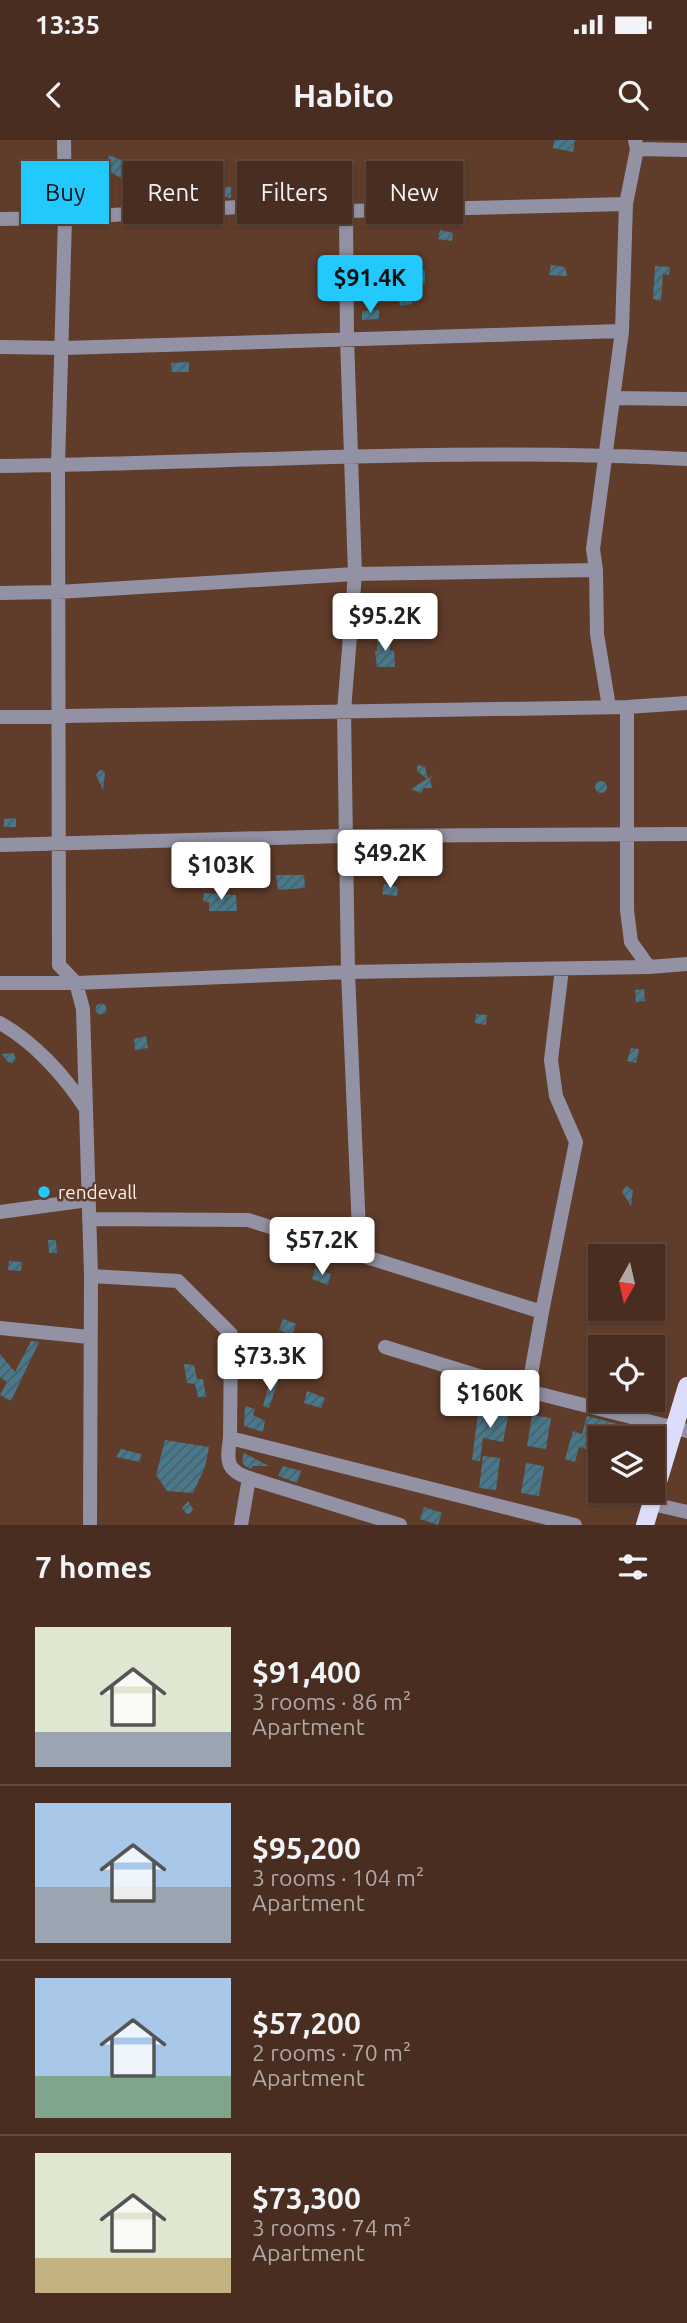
<!DOCTYPE html>
<html lang="en">
<head>
<meta charset="utf-8">
<style>
  body { margin:0; font-family:Ubuntu,sans-serif; background:#52392d; color:#f1f3f6; height:100vh; display:flex; flex-direction:column; font-size:26px; white-space:nowrap }
  * { box-sizing:border-box; margin:0 }
  p { font-size:23px; color:#b1a8a5 }
  .icon { flex:none; width:38px; height:38px; fill:none; stroke:currentColor; stroke-width:2; stroke-linecap:round; stroke-linejoin:round }
  .map { position:relative; height:1385px; overflow:hidden }
  .side { display:flex; flex-direction:column; background:#482d20; flex:1 }
  .side>* { flex:none }
  .hud { position:absolute; left:21px; top:21px; width:646px; height:63px; display:flex; gap:14px }
  .needle { width:46px; rotate:188deg }
  .controls { position:absolute; left:588px; top:1104px; display:grid; gap:14px }
  .controls a { display:grid; place-items:center; width:77px; height:77px; border-radius:0px; background:#482d20; box-shadow:0 2px 5px #0004,0 0 0 2px #60493e; font-size:35px }
  .price { position:absolute; translate:-50% -60px; padding:0 16px; border-radius:7px; background:#fff; color:#222; font-size:23px; line-height:46px; filter:drop-shadow(0 2px 4px #0008) }
  .price::after { content:''; position:absolute; left:50%; top:42px; width:21px; height:16px; margin-left:-10px; background:inherit; clip-path:polygon(0 0,100% 0,50% 100%) }
  .price.active { background:#22c9fd; color:#111 }
  ul { padding:0; list-style:none }
  li { display:flex; align-items:center; gap:21px; height:175px; padding:0 35px }
  li+li { border-top:2px solid #60493e }
  li span { display:grid; place-items:center; flex:none; width:196px; height:140px; border-radius:0px; color:#555 }
  li>.icon { margin-inline-start:auto }
  span .icon { width:84px; height:84px; fill:#fffc; stroke-width:1 }
  li b { font-size:30px }
  h2 { display:flex; justify-content:space-between; align-items:center; height:84px; padding:0 35px; font-size:30px }
  .tag { padding:0 24px; border-radius:0px; background:#482d20; box-shadow:0 2px 5px #0004,0 0 0 2px #60493e; font-size:24px; line-height:63px }
  .tag.active { background:#22c9fd; color:#111 }
  .status { display:flex; justify-content:space-between; align-items:center; height:49px; padding:0 35px; background:#482d20; direction:ltr }
  .status svg { height:19px; fill:currentColor }
  header { display:flex; justify-content:space-between; align-items:center; height:91px; padding:0 35px; background:#482d20; font-size:32px; font-weight:600 }
  .map>svg:first-child { display:block }
  .building { fill:url(#building-hatch) }
  .lines { fill:none; stroke-linecap:round; stroke-linejoin:round }
  .minor { stroke:#9292a4; stroke-width:14 }
  .major { stroke:#ddddfb; stroke-width:18 }
  .poi-dot { fill:#22c9fd; stroke:#603c2a; stroke-width:2.5 }
  .labels { text-anchor:middle; dominant-baseline:central; stroke-width:5; stroke-linejoin:round; paint-order:stroke }
  .poi-label { font-size:19px; fill:#ffece3; stroke:#603c2a; text-anchor:start }
</style>
</head>
<body>
<div class="status"><b>13:35</b><svg viewBox="0 0 49 12"><path d="M0 12V9h3v3zM5 12V6h3v6zM10 12V3h3v9zM15 12V0h3v12zM26 1h20v11H26zM47 4h2v5h-2z"/></svg></div>
<header><svg class="icon" aria-label="back" viewBox="0 0 24 24"><path d="M15 5l-7 7 7 7"/></svg>Habito<svg class="icon" aria-label="search" viewBox="0 0 24 24"><circle cx="10" cy="10" r="6"/><path d="M15 15l6 6"/></svg></header>
<div class="map">
<svg width="687" height="1385" viewBox="0 0 687 1385">
  <defs>
    <pattern id="building-hatch" width="6" height="6" patternUnits="userSpaceOnUse" patternTransform="scale(1.75)"><rect width="6" height="6" fill="#49788b"/><path d="M-1 1l2-2M0 6l6-6M5 7l2-2" fill="none" stroke="#4a6068"/></pattern>
  </defs>
  <rect width="100%" height="100%" fill="#603c2a"/>
  <!-- building -->
  <path class="building" d="M554 0H575L573 12 553 8Z
    M109 15 121 20 125 29 123 39 104 29Z
    M382 39V52L368 49 370 40Z
    M321 40 332 41 333 51 322 52Z
    M215 47H231V58L216 56Z
    M440 90 453 93 452 101 438 99Z
    M551 125 565 127 567 136 549 135Z
    M655 126 670 127 669 135 663 134 661 161 653 159Z
    M360 129H375V138L360 139Z
    M416 130H425V144H410L412 164 400 166 399 159 375 162 373 149 399 146 398 137 416 135Z
    M379 170V179L362 180V171Z
    M189 222V232H172L171 223Z
    M377 496 391 497 390 510H394L395 527H377L375 511H377Z
    M419 625 425 627 428 639 433 635 430 639 432 648H424L421 653 411 649 427 639 417 631V627Z
    M100 630 104 631 105 634 103 650 96 635Z
    M595 647a6 6 0 1 1 12 0a6 6 0 1 1-12 0Z
    M16 678V687H4V679Z
    M276 735H304L305 748 278 750Z
    M384 744 398 747 397 756 382 754Z
    M204 753 236 755 237 771H209V762L203 761Z
    M644 849 645 861 636 862 635 850Z
    M95.5 869a5.5 5.5 0 1 1 11 0a5.5 5.5 0 1 1-11 0Z
    M476 874 487 875 486 885 475 883Z
    M146 896 148 908 135 910 134 899Z
    M631 908 639 909 636 923 627 921Z
    M13 913 16 918 13 923 8 922 2 914Z
    M626 1046 633 1050 631 1066 622 1052Z
    M48 1100H56L57 1113H49Z
    M9 1121 22 1122 21 1131 8 1130Z
    M315 1129 331 1134 328 1145 312 1139Z
    M283 1179 296 1184 292 1195 279 1190Z
    M31 1201 39 1202 11 1261 0 1255 7 1242 0 1237V1214L15 1232Z
    M184 1224 194 1225 197 1239H203L206 1257H198L195 1244 187 1243Z
    M254 1224 268 1228 264 1239 251 1235Z
    M270 1240 278 1242 269 1268 263 1266Z
    M307 1251 325 1258 321 1268 304 1263Z
    M245 1266 255 1269 253 1275 265 1281 263 1292 244 1286Z
    M490 1269 509 1272 503 1302 483 1298 480 1321 472 1320 478 1274 489 1276Z
    M532 1275 551 1278 546 1309 527 1306Z
    M587 1276 625 1286 621 1298 598 1293 593 1311 579 1307 575 1322 565 1319 573 1291 582 1294Z
    M165 1300 209 1307 205 1327 193 1353 167 1351 156 1335Z
    M121 1309 141 1314 140 1322 116 1317Z
    M244 1313 269 1326H253L251 1329 245 1326 242 1322Z
    M483 1316 500 1318 496 1350 479 1348Z
    M526 1323 544 1326 539 1356 521 1353Z
    M283 1326 301 1331 297 1343 278 1336Z
    M188 1361 193 1369 191 1373 187 1374 182 1368Z
    M424 1367 442 1373 438 1385 420 1379Z"/>
  <g class="lines">
    <!-- minor -->
    <path class="minor" d="M64 0 65 78 58 325 59 825 76 843 83 869 91 1136 90 1385
      M637 9 687 10
      M346 71 347 198 355 434 344 571 348 832 360 1115
      M0 79 65 78 254 66 346 71 626 64
      M0 207 63 208 622 191
      M614 258 687 259
      M0 326C229 323 458 307 687 319
      M0 453 58 452 355 434 596 430
      M609 567 597 494 596 430 593 409 622 191 626 64 637 9 635 0
      M627 567V770L631 802 649 827
      M0 577 627 567 687 563
      M0 705 346 696 687 694
      M0 843H76L348 832 649 827 687 824
      M0 883C34 902 65 936 86 969
      M0 1072 88 1060
      M89 1079 248 1080 542 1172 576 1002 556 956 551 920 562 829
      M91 1136 178 1141 231 1194 230 1298 575 1385
      M0 1188 89 1197
      M385 1207 528 1251 687 1291
      M528 1251 542 1172
      M230 1298C227 1320 225 1330 249 1338
      M652 1364 687 1372
      M241 1385 249 1338 400 1385"/>
    <!-- major -->
    <path class="major" d="M645 1385 687 1246"/>
  </g>
  <!-- markers -->
  <circle class="poi-dot" cx="44" cy="1052" r="7"/>
  <g class="labels">
    <!-- poi labels -->
    <g class="poi-label">
      <text x="58" y="1052">rendevall</text>
    </g>
  </g>
</svg>
<div class="controls">
<a><svg class="needle" viewBox="-14 -14 28 28"><path d="M0-13l5 13h-10z" fill="#e53935"/><path d="M0 13l5-13h-10z" fill="#b1a8a5"/></svg></a>
<a><svg class="icon" aria-label="locate" viewBox="0 0 24 24"><circle cx="12" cy="12" r="6"/><path d="M12 2v4M12 18v4M2 12h4M18 12h4"/></svg></a>
<a><svg class="icon" aria-label="layers" viewBox="0 0 24 24"><path d="M12 4l9 5-9 5-9-5zM3 14l9 5 9-5"/></svg></a>
</div>
<b class="price active" style="left:370px;top:175px">$91.4K</b>
<b class="price" style="left:385px;top:513px">$95.2K</b>
<b class="price" style="left:390px;top:750px">$49.2K</b>
<b class="price" style="left:221px;top:762px">$103K</b>
<b class="price" style="left:322px;top:1137px">$57.2K</b>
<b class="price" style="left:270px;top:1253px">$73.3K</b>
<b class="price" style="left:490px;top:1290px">$160K</b>
<div class="hud">
<a class="tag active">Buy</a>
<a class="tag">Rent</a>
<a class="tag">Filters</a>
<a class="tag">New</a>
</div>
</div>
<section class="side">
<h2>7 homes<svg class="icon" aria-label="filters" viewBox="0 0 24 24"><path d="M4 7h16M4 17h16"/><circle cx="9" cy="7" r="2"/><circle cx="15" cy="17" r="2"/></svg></h2>
<ul>
<li><span style="background:linear-gradient(#dfe7d0 75%,#9aa5b1 0)"><svg class="icon" aria-label="home" viewBox="0 0 24 24"><path d="M3 11l9-7 9 7M6 9v11h12V9"/></svg></span><div><b>$91,400</b><p>3 rooms · 86 m²</p><p>Apartment</p></div></li>
<li><span style="background:linear-gradient(#a9c7e8 60%,#9aa5b1 0)"><svg class="icon" aria-label="home" viewBox="0 0 24 24"><path d="M3 11l9-7 9 7M6 9v11h12V9"/></svg></span><div><b>$95,200</b><p>3 rooms · 104 m²</p><p>Apartment</p></div></li>
<li><span style="background:linear-gradient(#a9c7e8 70%,#7fa58c 0)"><svg class="icon" aria-label="home" viewBox="0 0 24 24"><path d="M3 11l9-7 9 7M6 9v11h12V9"/></svg></span><div><b>$57,200</b><p>2 rooms · 70 m²</p><p>Apartment</p></div></li>
<li><span style="background:linear-gradient(#dfe7d0 75%,#c2b280 0)"><svg class="icon" aria-label="home" viewBox="0 0 24 24"><path d="M3 11l9-7 9 7M6 9v11h12V9"/></svg></span><div><b>$73,300</b><p>3 rooms · 74 m²</p><p>Apartment</p></div></li>
</ul>
</section>
</body>
</html>
